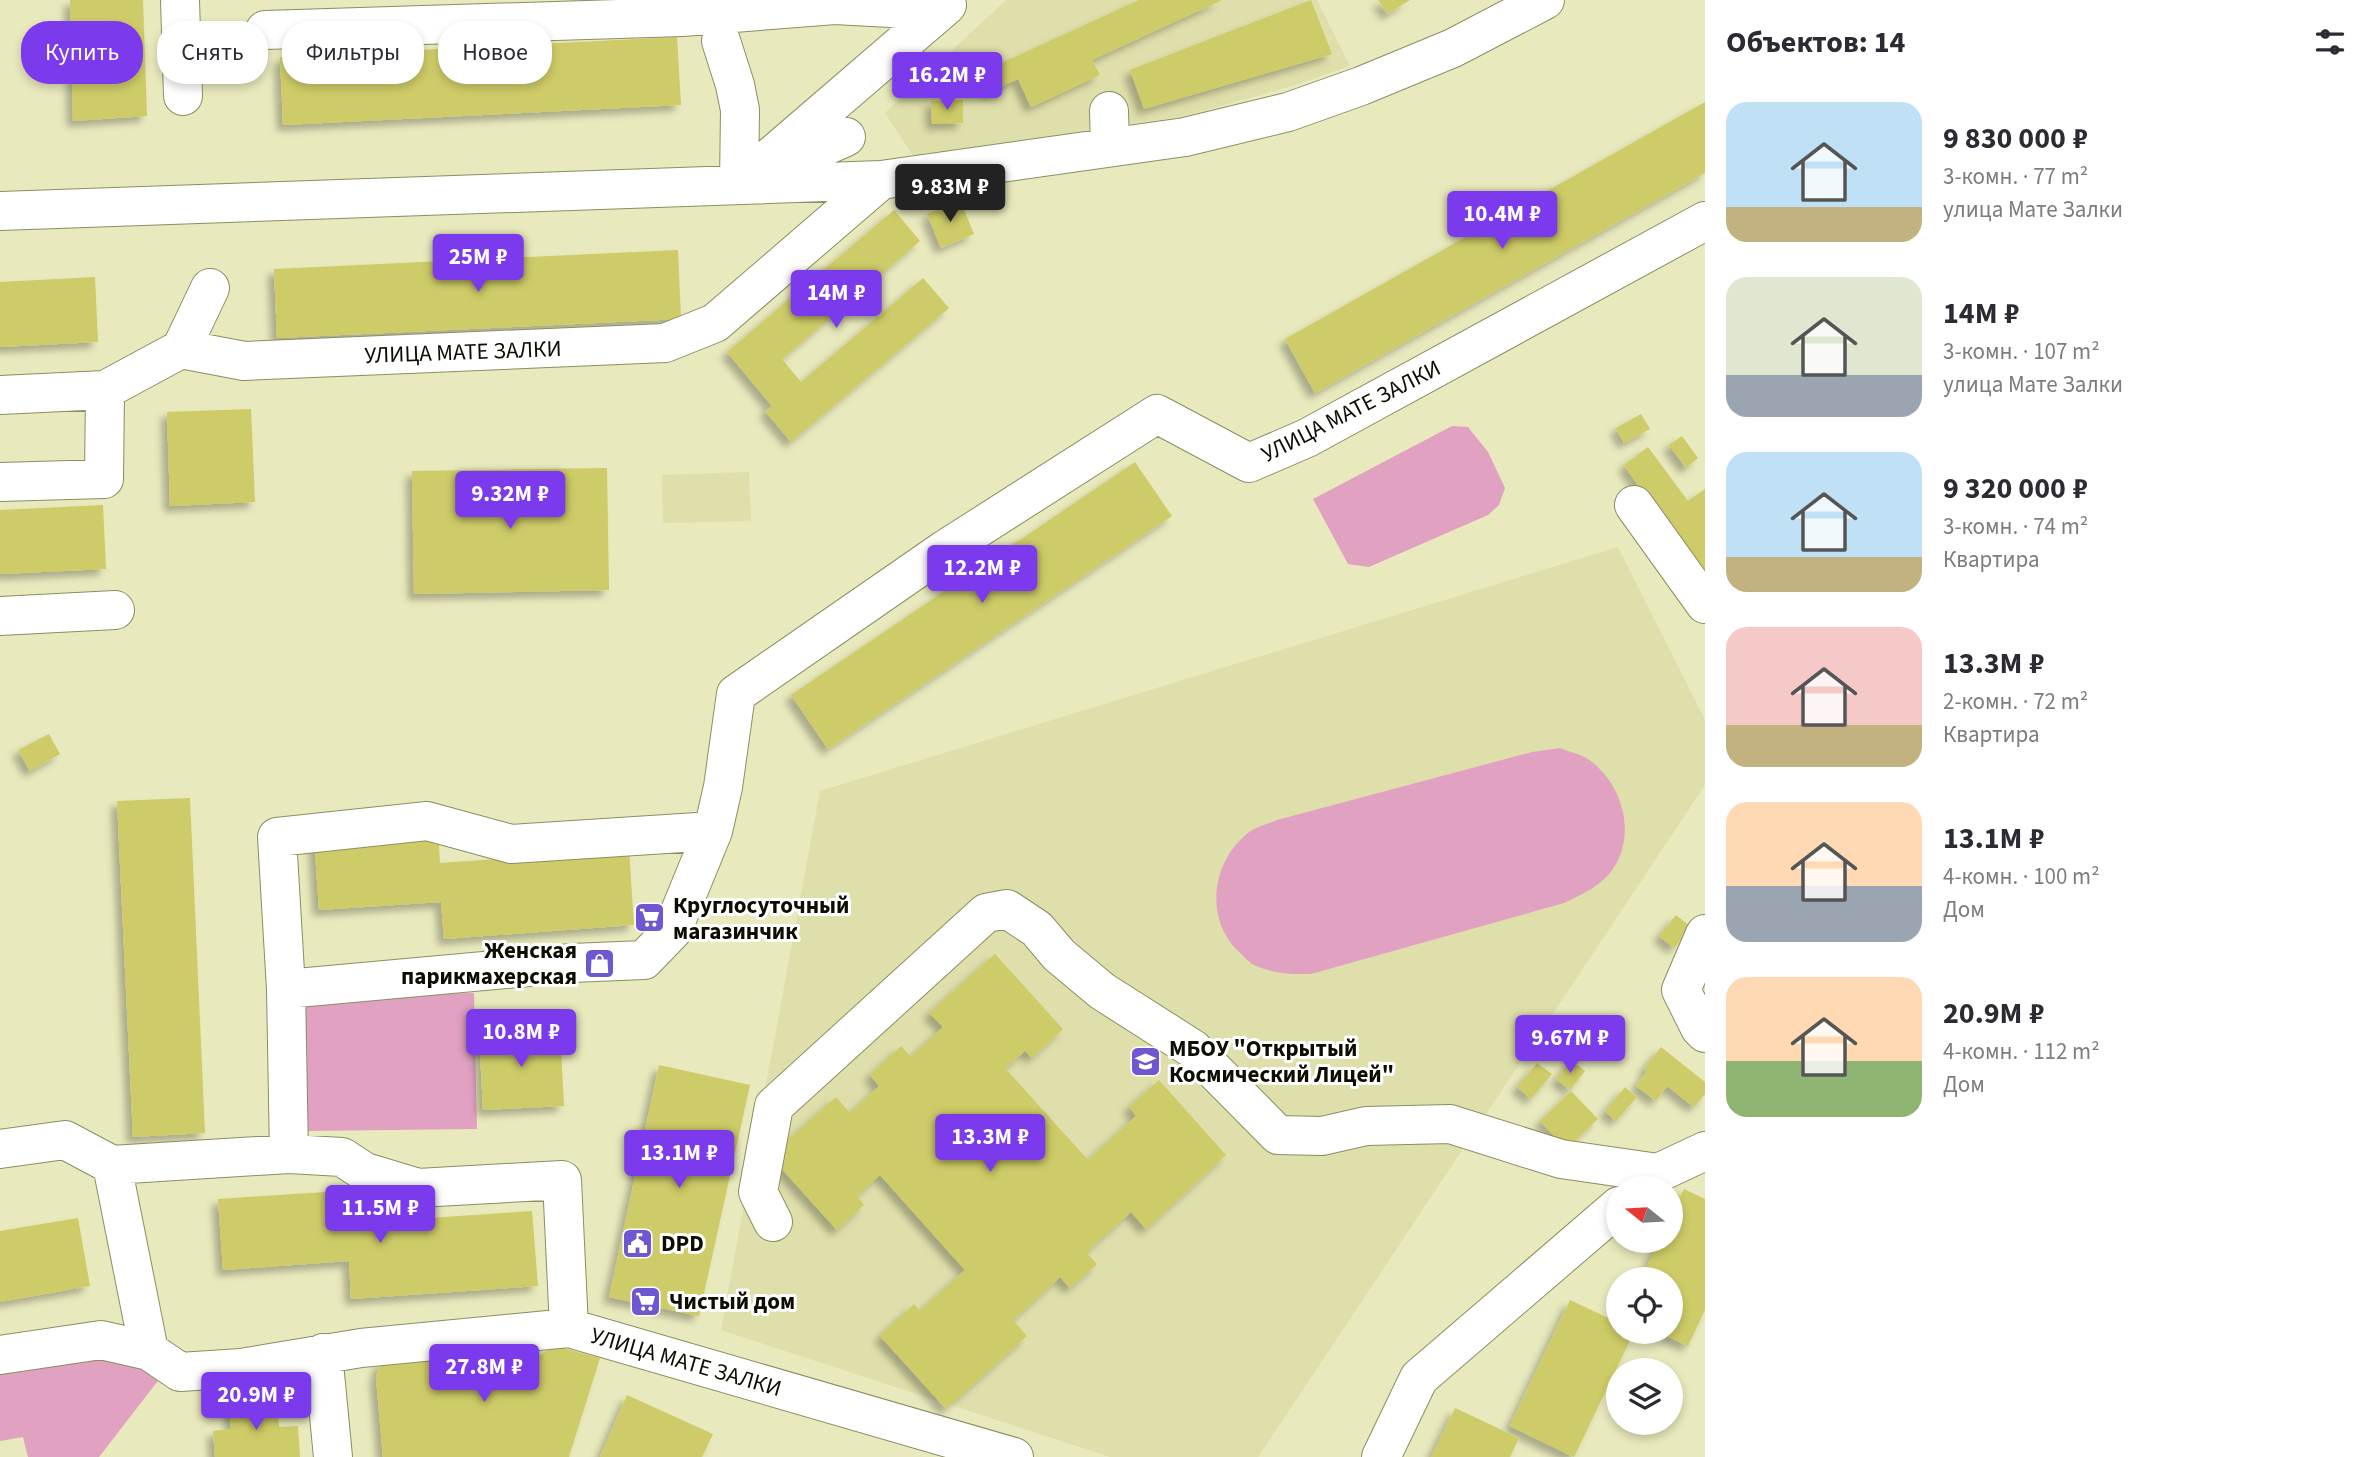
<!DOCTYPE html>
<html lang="ru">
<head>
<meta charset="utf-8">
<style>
  body { margin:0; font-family:"Source Sans 3",sans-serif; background:#f2f2f3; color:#2b2b33; height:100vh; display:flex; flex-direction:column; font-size:26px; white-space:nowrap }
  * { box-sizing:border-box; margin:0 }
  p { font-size:23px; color:#7c7c81 }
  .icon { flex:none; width:38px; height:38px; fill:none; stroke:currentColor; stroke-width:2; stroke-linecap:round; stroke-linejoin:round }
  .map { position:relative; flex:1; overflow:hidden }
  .sheet { display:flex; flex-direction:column; background:#fff; width:665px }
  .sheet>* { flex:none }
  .top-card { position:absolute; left:21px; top:21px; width:665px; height:63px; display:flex; gap:14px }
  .needle { width:46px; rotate:288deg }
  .fabs { position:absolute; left:1606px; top:1176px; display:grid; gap:14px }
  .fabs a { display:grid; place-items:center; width:77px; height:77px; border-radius:50%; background:#fff; box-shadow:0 4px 10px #0003; font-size:35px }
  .price { position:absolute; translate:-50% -60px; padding:0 16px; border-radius:7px; background:#7c3aed; color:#fff; font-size:23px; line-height:46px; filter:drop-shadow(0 2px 4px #0008) }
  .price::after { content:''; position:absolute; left:50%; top:42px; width:21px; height:16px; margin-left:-10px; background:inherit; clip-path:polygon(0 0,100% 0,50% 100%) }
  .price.selected { background:#222; color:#fff }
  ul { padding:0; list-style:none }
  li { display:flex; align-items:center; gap:21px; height:175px; padding:0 21px }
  li span { display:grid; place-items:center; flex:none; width:196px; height:140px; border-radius:21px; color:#555 }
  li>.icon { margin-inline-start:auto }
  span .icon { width:84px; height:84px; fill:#fffc; stroke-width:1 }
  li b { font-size:30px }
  h2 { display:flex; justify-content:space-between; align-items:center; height:84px; padding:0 21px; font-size:30px }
  .chip { padding:0 24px; border-radius:28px; background:#fff; box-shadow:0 4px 10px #0003; font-size:24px; line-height:63px }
  .chip.selected { background:#7c3aed; color:#fff }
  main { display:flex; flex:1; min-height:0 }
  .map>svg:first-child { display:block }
  .built { fill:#dfdfab }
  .green { fill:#e1a1c1 }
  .building { fill:#cecc68; filter:url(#shadow) }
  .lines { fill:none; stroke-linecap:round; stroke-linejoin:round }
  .minor-casing { stroke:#8d8d63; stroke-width:40 }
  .minor { stroke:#fff; stroke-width:38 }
  .labels { text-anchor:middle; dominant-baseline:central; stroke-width:6; stroke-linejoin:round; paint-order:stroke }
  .street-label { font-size:23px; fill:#0d0d01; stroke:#fff }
  .poi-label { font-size:23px; font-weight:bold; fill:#0d0d01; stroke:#fff; text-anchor:start }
</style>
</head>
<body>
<main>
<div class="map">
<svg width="1705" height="1457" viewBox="0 0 1705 1457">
  <defs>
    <filter id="shadow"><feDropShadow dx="-6" dy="6" stdDeviation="3.5" flood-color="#0004"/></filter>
  </defs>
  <rect width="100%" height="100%" fill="#e8e9bc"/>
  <!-- built -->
  <path class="built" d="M1006 0H1317L1350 66 1292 86 1185 116 914 157 885 113Z
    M749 472 751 521 663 523 662 475Z
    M1618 547 1705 720V785L1258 1457H1110L721 1330 820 791Z"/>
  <!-- green -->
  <path class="green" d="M1452 426 1468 427 1488 452 1505 488 1499 505 1488 515 1369 567 1348 564 1313 499Z
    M1560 748C1570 752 1583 755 1591 761 1622 785 1637 833 1613 869 1601 886 1583 894 1564 903L1311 974C1290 974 1274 974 1254 965 1248 962 1243 955 1238 951 1204 918 1212 861 1248 833 1255 827 1268 824 1277 820L1532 752Z
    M474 993 477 1129 307 1131 305 996Z
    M94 1350 164 1373 99 1457H28L23 1437 0 1441V1365Z"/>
  <!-- building -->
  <path class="building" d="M70 0H143L147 116 73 121Z
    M1139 0H1222L1092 60 1100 75 1031 107 1018 79 989 92 980 73Z
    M1311 0 1332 54 1144 109 1130 70Z
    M1378 0H1410L1387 14Z
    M677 37 681 105 283 125 280 57Z
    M963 100V123L932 124 931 101Z
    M1705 102V173L1315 393 1285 339Z
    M960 200 974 234 941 248 927 214Z
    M894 210 920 241 782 359 801 382 923 278 949 308 791 442 765 411 772 406 727 352Z
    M678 250 681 319 277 338 274 269Z
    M95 277 98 342 0 347V282Z
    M251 409 255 502 170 506 167 412Z
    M1641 414 1650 429 1624 443 1616 428Z
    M1682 436 1698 458 1686 468 1669 445Z
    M1648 447 1688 501 1705 489V590L1702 577 1624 465Z
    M1135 462 1172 516 828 749 791 695Z
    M607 468 609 590 414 594 412 471Z
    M103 505 106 569 0 574V510Z
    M49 734 60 754 30 771 18 750Z
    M190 798 205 1133 133 1137 117 801Z
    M438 828 440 863 629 850 634 925 444 939 441 902 319 910 314 837Z
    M1676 915 1691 927 1674 948 1659 936Z
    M995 954 1063 1029 1032 1058 1025 1051 1005 1068 1088 1160 1136 1116 1129 1107 1159 1080 1226 1155 1146 1229 1131 1212 1086 1252 1097 1264 1070 1288 1060 1277 1013 1320 1027 1336 946 1409 880 1336 914 1304 920 1311 965 1270 880 1175 857 1196 864 1205 837 1230 770 1156 836 1097 850 1113 879 1086 870 1075 901 1046 911 1057 943 1027 929 1013Z
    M560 1029 564 1106 483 1110 479 1032Z
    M1661 1047 1705 1082V1094L1694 1107 1667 1086 1656 1101 1636 1086 1647 1071 1644 1069Z
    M1571 1060 1585 1071 1570 1090 1556 1079Z
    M1537 1063 1552 1074 1531 1099 1517 1087Z
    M659 1065 750 1085 699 1316 609 1297Z
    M1625 1087 1637 1097 1616 1121 1605 1111Z
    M1571 1091 1598 1119 1567 1149 1540 1121Z
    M1684 1189 1705 1199V1310L1688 1346 1658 1332H1671V1279H1641L1659 1241H1671V1215Z
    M356 1190 358 1223 532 1211 538 1286 351 1299 349 1261 223 1270 218 1199Z
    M78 1218 90 1286 0 1302V1231Z
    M1570 1300 1619 1323V1332H1634L1574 1457 1510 1426Z
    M555 1346 600 1358 569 1457H383L376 1378 380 1362 478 1349 489 1357 540 1355Z
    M627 1395 713 1434 702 1457H600Z
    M277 1397 279 1427 298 1426 300 1457H215L213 1431 231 1429 229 1400Z
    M1455 1408 1519 1438 1510 1457H1431Z"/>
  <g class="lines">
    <defs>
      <path id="minor" d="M180 0 183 96
        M265 30 682 17 835 5 891 8 935 15
        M721 41 735 85 740 110 739 184
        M1109 111 1110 147
        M776 168 846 137
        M739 184 947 5
        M0 211 881 180 1185 137 1288 112 1361 86 1453 48 1545 0
        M181 349 210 288
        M0 395 105 390 181 349 244 361 665 343 715 323 881 180
        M0 482 104 479 105 390
        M1634 505 1705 604
        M0 616 115 610
        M1705 934 1681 990 1700 1028 1705 1033
        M286 989 277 837 427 821 511 844 713 831
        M0 1149 65 1140 112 1165 289 1154 342 1157 365 1172 418 1188 562 1180 569 1328
        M289 1154 286 989 572 963 644 960 672 931 713 831 723 787 736 694 944 550 1157 414 1249 463 1307 438 1705 221
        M112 1165 149 1351
        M1639 1188 1658 1173 1705 1151
        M773 1222 758 1192 774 1106 986 913 1007 909 1037 929 1059 955 1102 991 1193 1049 1278 1135 1322 1136 1366 1126 1450 1124 1561 1159 1658 1173
        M323 1353 333 1457
        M0 1355 101 1340 149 1351 180 1372 241 1368 361 1348 569 1328 1014 1457
        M1381 1457 1419 1378 1619 1206"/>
    </defs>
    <!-- minor casing -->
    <use href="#minor" class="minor-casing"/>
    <!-- minor -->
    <use href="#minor" class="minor"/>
  </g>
  <!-- icons -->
  <defs>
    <symbol id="supermarket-square" viewBox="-11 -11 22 22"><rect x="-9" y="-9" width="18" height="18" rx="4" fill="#6f57d1" stroke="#fff"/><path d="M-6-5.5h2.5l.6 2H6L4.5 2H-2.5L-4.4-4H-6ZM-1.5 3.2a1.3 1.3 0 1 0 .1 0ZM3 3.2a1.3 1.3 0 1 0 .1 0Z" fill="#fff"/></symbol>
    <symbol id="shop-square" viewBox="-11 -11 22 22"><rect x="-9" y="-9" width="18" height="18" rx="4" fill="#6f57d1" stroke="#fff"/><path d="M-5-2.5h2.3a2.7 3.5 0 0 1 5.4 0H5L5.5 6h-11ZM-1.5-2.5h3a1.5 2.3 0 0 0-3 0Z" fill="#fff"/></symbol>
    <symbol id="school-square" viewBox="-11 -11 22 22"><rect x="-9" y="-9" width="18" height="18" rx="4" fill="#6f57d1" stroke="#fff"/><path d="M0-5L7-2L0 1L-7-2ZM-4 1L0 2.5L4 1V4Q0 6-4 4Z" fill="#fff"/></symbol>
    <symbol id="civic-square" viewBox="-11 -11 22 22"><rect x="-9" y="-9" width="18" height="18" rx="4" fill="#6f57d1" stroke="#fff"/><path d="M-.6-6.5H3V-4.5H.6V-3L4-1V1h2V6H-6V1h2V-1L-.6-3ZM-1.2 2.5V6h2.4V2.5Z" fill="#fff"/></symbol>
  </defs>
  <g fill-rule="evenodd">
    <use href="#supermarket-square" x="632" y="900" width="35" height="35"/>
    <use href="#shop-square" x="582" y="946" width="35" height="35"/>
    <use href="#school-square" x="1128" y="1044" width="35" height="35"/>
    <use href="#civic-square" x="620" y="1226" width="35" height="35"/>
    <use href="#supermarket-square" x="628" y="1284" width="35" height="35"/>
  </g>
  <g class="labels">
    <!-- street labels -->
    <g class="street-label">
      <text transform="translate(463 352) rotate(-2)">УЛИЦА МАТЕ ЗАЛКИ</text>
      <text transform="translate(1351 411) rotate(-27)">УЛИЦА МАТЕ ЗАЛКИ</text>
      <text transform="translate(686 1362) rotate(16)">УЛИЦА МАТЕ ЗАЛКИ</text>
    </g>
    <!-- poi labels -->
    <g class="poi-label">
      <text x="673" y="905">Круглосуточный<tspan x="673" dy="26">магазинчик</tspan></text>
      <text x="577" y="950" text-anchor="end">Женская<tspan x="577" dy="26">парикмахерская</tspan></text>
      <text x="1169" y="1048">МБОУ "Открытый<tspan x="1169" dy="26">Космический Лицей"</tspan></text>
      <text x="661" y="1243">DPD</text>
      <text x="669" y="1301">Чистый дом</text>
    </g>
  </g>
</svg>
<div class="fabs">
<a><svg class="needle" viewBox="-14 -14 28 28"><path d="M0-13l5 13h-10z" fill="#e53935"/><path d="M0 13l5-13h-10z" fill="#7c7c81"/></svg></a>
<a><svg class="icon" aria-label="locate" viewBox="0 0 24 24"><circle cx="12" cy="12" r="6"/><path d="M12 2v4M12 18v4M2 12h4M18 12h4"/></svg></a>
<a><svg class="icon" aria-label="layers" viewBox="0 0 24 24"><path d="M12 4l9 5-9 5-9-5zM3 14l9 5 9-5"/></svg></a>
</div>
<b class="price" style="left:947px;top:112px">16.2M ₽</b>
<b class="price selected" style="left:950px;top:224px">9.83M ₽</b>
<b class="price" style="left:1502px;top:251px">10.4M ₽</b>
<b class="price" style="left:478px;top:294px">25M ₽</b>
<b class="price" style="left:836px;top:330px">14M ₽</b>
<b class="price" style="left:510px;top:531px">9.32M ₽</b>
<b class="price" style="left:982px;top:605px">12.2M ₽</b>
<b class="price" style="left:521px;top:1069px">10.8M ₽</b>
<b class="price" style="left:1570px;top:1075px">9.67M ₽</b>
<b class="price" style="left:990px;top:1174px">13.3M ₽</b>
<b class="price" style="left:679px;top:1190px">13.1M ₽</b>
<b class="price" style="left:380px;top:1245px">11.5M ₽</b>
<b class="price" style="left:484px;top:1404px">27.8M ₽</b>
<b class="price" style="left:256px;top:1432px">20.9M ₽</b>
<div class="top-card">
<a class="chip selected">Купить</a>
<a class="chip">Снять</a>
<a class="chip">Фильтры</a>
<a class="chip">Новое</a>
</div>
</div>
<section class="sheet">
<h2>Объектов: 14<svg class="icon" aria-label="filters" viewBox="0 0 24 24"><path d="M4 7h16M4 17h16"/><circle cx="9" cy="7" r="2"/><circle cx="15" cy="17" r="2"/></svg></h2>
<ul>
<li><span style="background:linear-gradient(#bfe0f5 75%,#c2b280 0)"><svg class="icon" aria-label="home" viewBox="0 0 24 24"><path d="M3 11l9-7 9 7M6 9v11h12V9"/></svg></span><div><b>9 830 000 ₽</b><p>3-комн. · 77 m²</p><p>улица Мате Залки</p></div></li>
<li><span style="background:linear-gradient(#dfe7d0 70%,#9aa5b1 0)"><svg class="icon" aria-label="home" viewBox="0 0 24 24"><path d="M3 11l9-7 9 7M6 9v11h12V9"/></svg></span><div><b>14M ₽</b><p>3-комн. · 107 m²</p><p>улица Мате Залки</p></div></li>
<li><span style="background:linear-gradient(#bfe0f5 75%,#c2b280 0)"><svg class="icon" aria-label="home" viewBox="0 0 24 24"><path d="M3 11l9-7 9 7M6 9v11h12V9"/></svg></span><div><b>9 320 000 ₽</b><p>3-комн. · 74 m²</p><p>Квартира</p></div></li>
<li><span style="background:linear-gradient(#f6c9c9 70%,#c2b280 0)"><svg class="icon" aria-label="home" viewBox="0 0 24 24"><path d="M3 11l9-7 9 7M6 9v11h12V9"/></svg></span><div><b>13.3M ₽</b><p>2-комн. · 72 m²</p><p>Квартира</p></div></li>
<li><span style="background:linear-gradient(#ffd9b3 60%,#9aa5b1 0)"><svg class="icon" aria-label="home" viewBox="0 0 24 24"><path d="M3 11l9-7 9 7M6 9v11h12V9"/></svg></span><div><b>13.1M ₽</b><p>4-комн. · 100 m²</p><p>Дом</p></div></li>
<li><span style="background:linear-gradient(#ffd9b3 60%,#8fb573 0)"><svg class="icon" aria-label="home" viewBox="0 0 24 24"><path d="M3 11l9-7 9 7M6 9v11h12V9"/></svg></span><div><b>20.9M ₽</b><p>4-комн. · 112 m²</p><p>Дом</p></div></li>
</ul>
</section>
</main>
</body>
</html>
